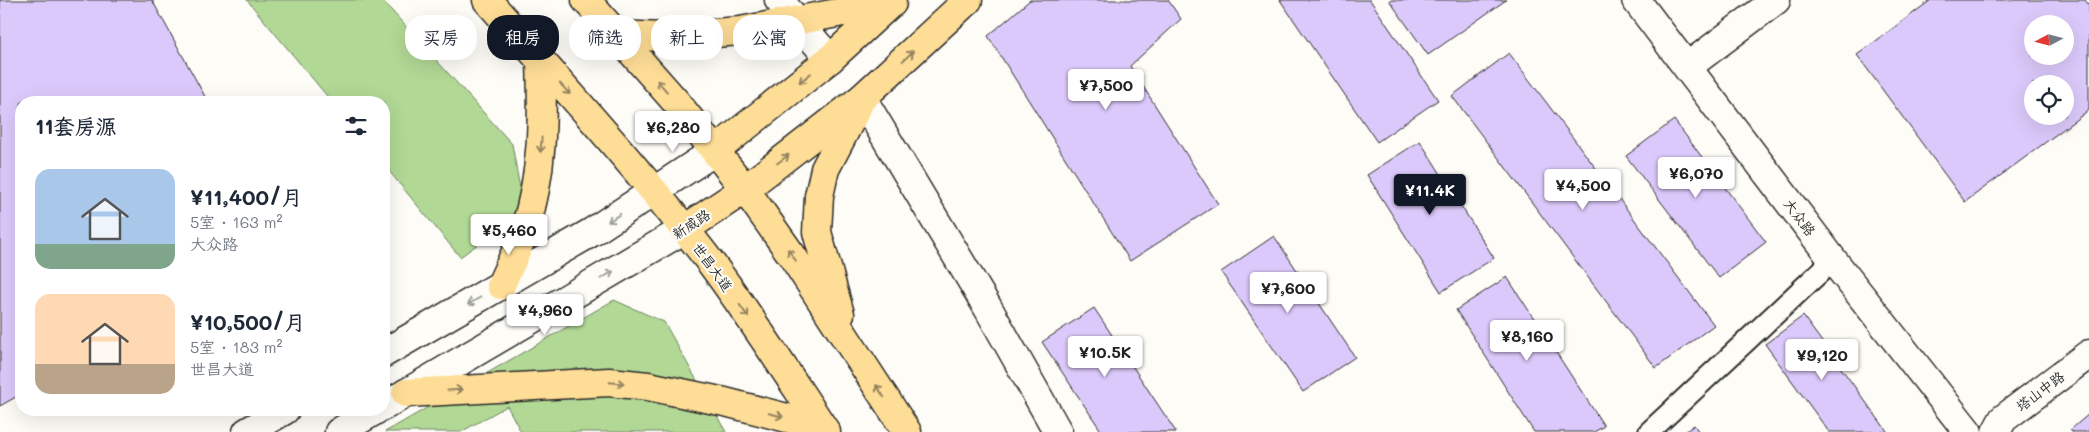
<!DOCTYPE html>
<html lang="zh">
<head>
<meta charset="utf-8">
<style>
  body { margin:0; font-family:Mali,"LXGW WenKai TC",sans-serif; background:#f6f6f7; color:#1f2937; height:100vh; display:flex; flex-direction:column; font-size:19px; white-space:nowrap }
  * { box-sizing:border-box; margin:0 }
  p { font-size:16px; color:#747a83 }
  .icon { flex:none; width:28px; height:28px; fill:none; stroke:currentColor; stroke-width:2; stroke-linecap:round; stroke-linejoin:round }
  .map { position:relative; flex:1; overflow:hidden }
  .side { position:absolute; left:15px; top:96px; width:375px; height:320px; display:flex; flex-direction:column; background:#fff; border-radius:20px; box-shadow:0 5px 20px #0002 }
  .side>* { flex:none }
  .hud { position:absolute; left:405px; top:15px; width:475px; height:45px; display:flex; gap:10px }
  .needle { width:32px; rotate:263deg }
  .tools { position:absolute; left:2024px; top:15px; display:grid; gap:10px }
  .tools a { display:grid; place-items:center; width:50px; height:50px; border-radius:50%; background:#fff; box-shadow:0 5px 20px #0002; font-size:25px }
  .price { position:absolute; translate:-50% -42px; padding:0 11px; border-radius:5px; background:#fff; color:#222; font-size:16px; line-height:32px; filter:drop-shadow(0 1px 2px #0008) }
  .price::after { content:''; position:absolute; left:50%; top:30px; width:15px; height:11px; margin-left:-8px; background:inherit; clip-path:polygon(0 0,100% 0,50% 100%) }
  .price.on { background:#111827; color:#fff }
  ul { padding:0; list-style:none }
  li { display:flex; align-items:center; gap:15px; height:125px; padding:0 20px }
  li span { display:grid; place-items:center; flex:none; width:140px; height:100px; border-radius:15px; color:#555 }
  li>.icon { margin-inline-start:auto }
  span .icon { width:60px; height:60px; fill:#fffc; stroke-width:1 }
  li b { font-size:21px }
  h2 { display:flex; justify-content:space-between; align-items:center; height:60px; padding:0 20px; font-size:21px }
  .chip { padding:0 18px; border-radius:20px; background:#fff; box-shadow:0 5px 20px #0002; font-size:18px; line-height:45px }
  .chip.on { background:#111827; color:#fff }
  .map>svg:first-child { display:block }
  .green { fill:#b1d895; stroke:#6e8260 }
  .building { fill:#dcc9fb; stroke:#2b2b2b; fill-rule:evenodd }
  .lines { fill:none; stroke-linecap:round; stroke-linejoin:round }
  .service-casing { stroke:#2b2b2b; stroke-width:24 }
  .minor-casing { stroke:#2b2b2b; stroke-width:31 }
  .tertiary-casing { stroke:#2b2b2b; stroke-width:31 }
  .secondary-casing { stroke:#2b2b2b; stroke-width:31 }
  .primary-casing { stroke:#2b2b2b; stroke-width:31 }
  .service { stroke:#fdfcf7; stroke-width:20 }
  .minor { stroke:#fdfcf7; stroke-width:28 }
  .tertiary { stroke:#fdfcf7; stroke-width:28 }
  .secondary { stroke:#fdfcf7; stroke-width:28 }
  .primary { stroke:#fedd96; stroke-width:28 }
  .oneway { stroke:#948460 }
  .oneway2 { stroke:#9e9e9b }
  .labels { text-anchor:middle; dominant-baseline:central; stroke-width:4; stroke-linejoin:round; paint-order:stroke }
  .street-label { font-size:14px; fill:#2b2b2b; stroke:#fdfcf7 }
</style>
</head>
<body>
<div class="map">
<svg width="2089" height="432" viewBox="0 0 2089 432">
  <rect width="100%" height="100%" fill="#fdfcf7"/>
  <filter id="ink" filterUnits="userSpaceOnUse"><feTurbulence type="fractalNoise" baseFrequency=".02" numOctaves="2"/><feDisplacementMap in="SourceGraphic" scale="10" xChannelSelector="R" yChannelSelector="G"/><feConvolveMatrix kernelMatrix="1 2 1 2 8 2 1 2 1" color-interpolation-filters="sRGB"/></filter>
  <g filter="url(#ink)">
    <!-- green -->
    <path class="green" d="M247 0H382L512 144 524 211 460 257 384 165V102H332Z
      M614 300 664 322 726 432H521L507 406 461 432H385Z"/>
    <!-- building -->
    <path class="building" d="M0 0H152L208 102H21V394L0 406Z
      M1030 0H1168L1181 19 1130 66 1218 204 1130 261 988 36Z
      M1280 0H1370L1438 100 1377 142Z
      M1389 0H1506L1428 55Z
      M1931 0H2085L2089 5V110L1965 202 1857 55ZM2032 24H2065V56H2032ZM2032 84H2065V116H2032Z
      M1509 53 1714 325 1656 368 1452 96Z
      M1674 120 1766 242 1719 278 1626 156Z
      M1420 141 1494 258 1441 292 1367 175Z
      M1274 236 1355 357 1303 392 1221 272Z
      M1507 277 1604 426 1594 432H1534L1456 310Z
      M1094 308 1176 432H1102L1042 342Z
      M1803 316 1887 431V432H1829L1765 344Z
      M2089 414V432H2072L2070 430Z
      M1694 425 1699 432H1685Z"/>
    <g class="lines">
      <defs>
        <path id="service" d="M1649 432 1833 260"/>
        <path id="minor" d="M779 0 830 59
          M1636 0 1833 260 1968 432
          M1687 67 1776 0
          M862 98 988 308 1058 432"/>
        <path id="tertiary" d="M1996 432 2003 419 2089 354"/>
        <path id="secondary" d="M384 353 592 232 715 151
          M384 406 685 229
          M247 432 285 410
          M339 432 376 410"/>
        <path id="primary" d="M487 0C563 86 641 171 711 263 751 317 788 375 826 432
          M586 0 676 102 745 189 793 257 907 432
          M617 35 664 37 740 31 892 3
          M715 151 830 59 892 2
          M685 229 745 189 862 98 968 0
          M501 285C509 266 519 248 525 228 543 175 543 117 541 61
          M840 314 817 232 819 196 825 169 858 106
          M406 393 609 382 648 386 725 402 822 427"/>
      </defs>
      <!-- service casing -->
      <use href="#service" class="service-casing"/>
      <!-- minor casing -->
      <use href="#minor" class="minor-casing"/>
      <!-- tertiary casing -->
      <use href="#tertiary" class="tertiary-casing"/>
      <!-- secondary casing -->
      <use href="#secondary" class="secondary-casing"/>
      <!-- primary casing -->
      <use href="#primary" class="primary-casing"/>
      <!-- service -->
      <use href="#service" class="service"/>
      <!-- minor -->
      <use href="#minor" class="minor"/>
      <!-- tertiary -->
      <use href="#tertiary" class="tertiary"/>
      <!-- secondary -->
      <use href="#secondary" class="secondary"/>
      <!-- primary -->
      <use href="#primary" class="primary"/>
    </g>
    <!-- one-way arrows -->
    <defs><path id="oneway-shaft" d="M-6 0H5M1.5-3L5.5 0L1.5 3" fill="none" stroke-width="1.6" stroke-linecap="round" stroke-linejoin="round" transform="scale(1.25)"/></defs>
    <g class="oneway">
      <use href="#oneway-shaft" transform="translate(908 56) rotate(-43)"/>
      <use href="#oneway-shaft" transform="translate(805 78) rotate(142)"/>
      <use href="#oneway-shaft" transform="translate(662 86) rotate(-131)"/>
      <use href="#oneway-shaft" transform="translate(565 89) rotate(48)"/>
      <use href="#oneway-shaft" transform="translate(541 145) rotate(95)"/>
      <use href="#oneway-shaft" transform="translate(783 159) rotate(-37)"/>
      <use href="#oneway-shaft" transform="translate(792 255) rotate(-124)"/>
      <use href="#oneway-shaft" transform="translate(744 311) rotate(55)"/>
      <use href="#oneway-shaft" transform="translate(617 383) rotate(5)"/>
      <use href="#oneway-shaft" transform="translate(455 390) rotate(-3)"/>
      <use href="#oneway-shaft" transform="translate(880 391) rotate(-124)"/>
      <use href="#oneway-shaft" transform="translate(776 415) rotate(14)"/>
    </g>
    <g class="oneway2">
      <use href="#oneway-shaft" transform="translate(614 218) rotate(147)"/>
      <use href="#oneway-shaft" transform="translate(607 275) rotate(-30)"/>
      <use href="#oneway-shaft" transform="translate(474 301) rotate(150)"/>
    </g>
  </g>
  <g class="labels">
    <!-- street labels -->
    <g class="street-label">
      <text transform="translate(1800 217) rotate(53)">大众路</text>
      <text transform="translate(691 224) rotate(-33)">新威路</text>
      <text transform="translate(713 267) rotate(54)">世昌大道</text>
      <text transform="translate(2040 391) rotate(-37)">塔山中路</text>
    </g>
  </g>
</svg>
<div class="tools">
<a><svg class="needle" viewBox="-14 -14 28 28"><path d="M0-13l5 13h-10z" fill="#e53935"/><path d="M0 13l5-13h-10z" fill="#747a83"/></svg></a>
<a><svg class="icon" aria-label="locate" viewBox="0 0 24 24"><circle cx="12" cy="12" r="6"/><path d="M12 2v4M12 18v4M2 12h4M18 12h4"/></svg></a>
</div>
<b class="price" style="left:1106px;top:111px">¥7,500</b>
<b class="price" style="left:673px;top:153px">¥6,280</b>
<b class="price" style="left:1696px;top:199px">¥6,070</b>
<b class="price" style="left:1583px;top:211px">¥4,500</b>
<b class="price on" style="left:1430px;top:216px">¥11.4K</b>
<b class="price" style="left:509px;top:256px">¥5,460</b>
<b class="price" style="left:1288px;top:314px">¥7,600</b>
<b class="price" style="left:545px;top:336px">¥4,960</b>
<b class="price" style="left:1527px;top:362px">¥8,160</b>
<b class="price" style="left:1105px;top:378px">¥10.5K</b>
<b class="price" style="left:1822px;top:381px">¥9,120</b>
<div class="hud">
<a class="chip">买房</a>
<a class="chip on">租房</a>
<a class="chip">筛选</a>
<a class="chip">新上</a>
<a class="chip">公寓</a>
</div>
<section class="side">
<h2>11套房源<svg class="icon" aria-label="filters" viewBox="0 0 24 24"><path d="M4 7h16M4 17h16"/><circle cx="9" cy="7" r="2"/><circle cx="15" cy="17" r="2"/></svg></h2>
<ul>
<li><span style="background:linear-gradient(#a9c7e8 75%,#7fa58c 0)"><svg class="icon" aria-label="home" viewBox="0 0 24 24"><path d="M3 11l9-7 9 7M6 9v11h12V9"/></svg></span><div><b>¥11,400/月</b><p>5室 · 163 m²</p><p>大众路</p></div></li>
<li><span style="background:linear-gradient(#ffd9b3 70%,#b9a48a 0)"><svg class="icon" aria-label="home" viewBox="0 0 24 24"><path d="M3 11l9-7 9 7M6 9v11h12V9"/></svg></span><div><b>¥10,500/月</b><p>5室 · 183 m²</p><p>世昌大道</p></div></li>
</ul>
</section>
</div>
</body>
</html>
